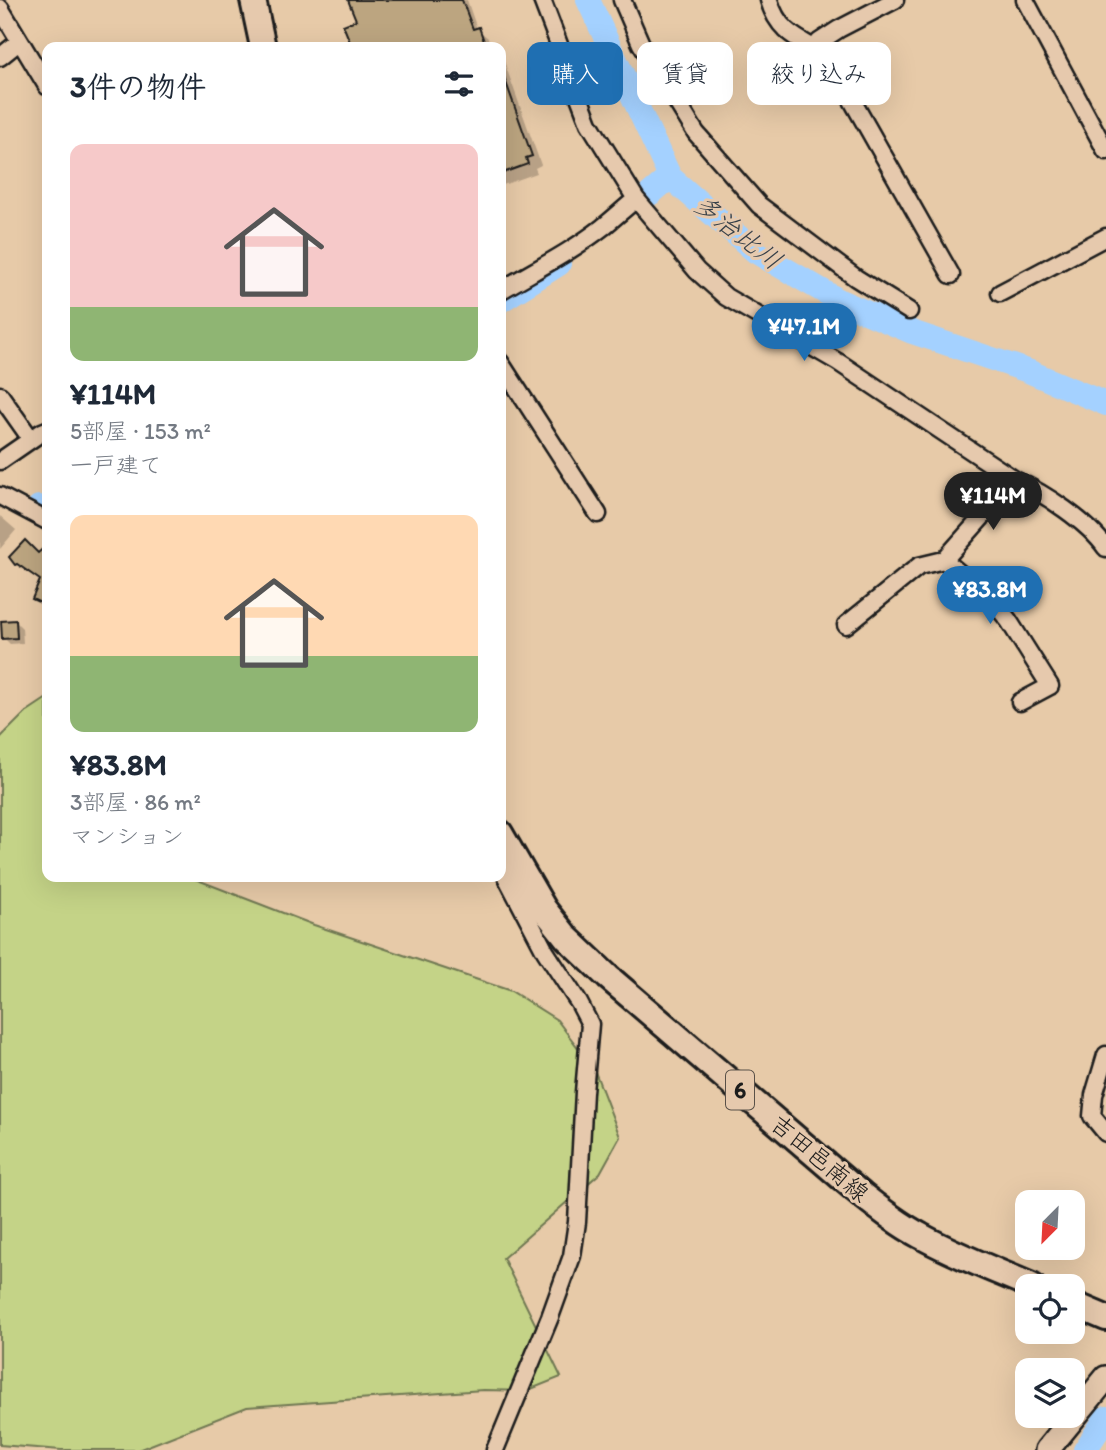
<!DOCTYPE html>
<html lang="ja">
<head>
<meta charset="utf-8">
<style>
  body { margin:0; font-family:Itim,"Klee One",sans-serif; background:#f6f6f7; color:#1f2937; height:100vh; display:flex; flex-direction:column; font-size:26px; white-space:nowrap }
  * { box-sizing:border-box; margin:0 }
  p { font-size:23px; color:#747a83 }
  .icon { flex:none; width:38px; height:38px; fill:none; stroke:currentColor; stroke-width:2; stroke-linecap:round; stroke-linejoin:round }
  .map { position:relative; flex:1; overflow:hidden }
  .panel { position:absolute; left:42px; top:42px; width:464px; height:840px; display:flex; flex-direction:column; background:#fff; border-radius:14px; box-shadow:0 7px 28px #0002 }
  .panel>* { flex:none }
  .guide { position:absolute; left:527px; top:42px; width:474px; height:63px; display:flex; gap:14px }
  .needle { width:46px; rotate:204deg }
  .controls { position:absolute; left:1015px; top:1190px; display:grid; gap:14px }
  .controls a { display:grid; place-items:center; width:70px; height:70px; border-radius:14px; background:#fff; box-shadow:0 7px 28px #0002; font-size:35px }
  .price { position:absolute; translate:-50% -60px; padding:0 16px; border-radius:24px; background:#1f6fb2; color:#fff; font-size:23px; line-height:46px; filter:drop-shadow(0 2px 4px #0008) }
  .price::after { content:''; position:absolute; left:50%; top:42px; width:21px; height:16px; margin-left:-10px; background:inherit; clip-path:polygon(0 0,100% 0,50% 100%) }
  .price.on { background:#222; color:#fff }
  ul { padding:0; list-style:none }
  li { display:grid; align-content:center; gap:14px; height:371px; padding:0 28px }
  li span { display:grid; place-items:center; height:217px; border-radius:14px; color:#555 }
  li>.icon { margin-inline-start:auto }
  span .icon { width:126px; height:126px; fill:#fffc; stroke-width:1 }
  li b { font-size:30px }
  h2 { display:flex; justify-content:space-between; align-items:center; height:84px; padding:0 28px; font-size:30px }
  .tag { padding:0 24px; border-radius:14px; background:#fff; box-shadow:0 7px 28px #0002; font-size:24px; line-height:63px }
  .tag.on { background:#1f6fb2; color:#fff }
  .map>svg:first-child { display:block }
  .green { fill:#c4d387; stroke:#707852; stroke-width:2 }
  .shadow { fill:#0003 }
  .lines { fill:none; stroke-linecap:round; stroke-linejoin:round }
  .river { stroke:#a4d1ff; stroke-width:24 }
  .building { fill:#bca580; stroke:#1c1c1c; stroke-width:2 }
  .street-casing { stroke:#1c1c1c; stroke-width:21 }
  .secondary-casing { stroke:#1c1c1c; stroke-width:28 }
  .primary-casing { stroke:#1c1c1c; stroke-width:30 }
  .street { stroke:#e6c9ad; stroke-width:16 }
  .secondary { stroke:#e6c9ad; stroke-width:23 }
  .primary { stroke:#e6c9ad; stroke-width:24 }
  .labels { text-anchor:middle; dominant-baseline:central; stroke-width:6; stroke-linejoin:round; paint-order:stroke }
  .shield { fill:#e6c9ad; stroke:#595048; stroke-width:2 }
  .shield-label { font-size:23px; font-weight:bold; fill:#1c1c1c }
  .street-label { font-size:24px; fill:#1c1c1c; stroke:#e6c9ad }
  .water-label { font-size:26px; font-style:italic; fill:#374049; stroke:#e6c9ad }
</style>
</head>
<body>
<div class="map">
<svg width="1106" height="1450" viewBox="0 0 1106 1450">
  <rect width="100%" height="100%" fill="#e7caa8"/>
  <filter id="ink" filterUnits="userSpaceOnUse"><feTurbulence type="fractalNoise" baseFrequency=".0143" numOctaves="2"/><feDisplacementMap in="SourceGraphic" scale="14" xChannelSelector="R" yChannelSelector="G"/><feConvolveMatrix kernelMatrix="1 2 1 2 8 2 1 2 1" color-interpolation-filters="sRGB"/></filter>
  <g filter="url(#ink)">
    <!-- green -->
    <path class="green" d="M47 698V877H190L314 925 511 991 557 1020 594 1069 620 1137 600 1173 503 1258 561 1377 526 1391 483 1390 247 1407 138 1450H61L0 1445V738L26 712Z"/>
    <!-- shadow -->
    <path class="shadow" d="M350 0H467L477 29 488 38 489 42 491 41 498 47H346L344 43 351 41 358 21Z
      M500 50 541 165 535 168 537 173 500 186Z
      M0 516 16 530 0 549Z
      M16 622 22 628 23 643 10 644 4 638Z"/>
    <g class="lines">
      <!-- river -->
      <path class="river" d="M588 0 670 177 756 252 840 301 912 332 1028 371 1106 404
        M650 194 670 177
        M500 301 559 264
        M39 507 47 511
        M1085 1450 1106 1418"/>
    </g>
    <!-- building -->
    <path class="building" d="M348 0H462L473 29 479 27 486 47H352L343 25 356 20Z
      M502 71 532 156 526 158 528 164 500 174V72Z
      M25 540 38 553 47 545V606L32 599 40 580 17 564 15 565 9 557Z
      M16 620 17 638 2 639 1 621Z"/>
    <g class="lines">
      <defs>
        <path id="street" d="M542 0 589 123 636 199 697 271 726 297 838 362 1015 480C1044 493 1088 522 1106 548
          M622 0 641 44 696 133 759 205 856 278 909 311
          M769 0C778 33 799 39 826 55
          M895 0 839 29 819 42 951 275
          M1025 0 1106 151
          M0 8 47 86
          M0 57 20 41
          M500 291C535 270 571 252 603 227 614 218 625 208 636 199
          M1000 293 1106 237
          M500 362 598 514
          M0 395 31 439
          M0 461 42 432 47 430
          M0 496 47 521
          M944 560 994 602 1009 621 1050 686 1020 702
          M846 625 919 566 944 560 1015 480
          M1106 1055 1094 1095 1092 1116 1106 1133
          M495 1450 550 1317 572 1256 577 1222 584 1092 590 1024 579 1003 545 951 500 865"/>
        <path id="secondary" d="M1047 1450 1106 1378"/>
        <path id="primary" d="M253 0 263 47
          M500 833 544 909 567 938 608 977 862 1195C881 1210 900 1225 921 1236 957 1256 995 1270 1032 1286
          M1073 1304 1106 1318"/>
      </defs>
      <!-- street casing -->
      <use href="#street" class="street-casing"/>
      <!-- secondary casing -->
      <use href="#secondary" class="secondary-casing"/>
      <!-- primary casing -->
      <use href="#primary" class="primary-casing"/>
      <!-- street -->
      <use href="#street" class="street"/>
      <!-- secondary -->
      <use href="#secondary" class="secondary"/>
      <!-- primary -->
      <use href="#primary" class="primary"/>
    </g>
  </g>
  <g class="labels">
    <!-- shield labels -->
    <rect class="shield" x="726" y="1070.5" width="28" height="39" rx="5"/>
    <g class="shield-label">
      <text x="740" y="1090">6</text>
    </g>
    <!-- street labels -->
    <g class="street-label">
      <text transform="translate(820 1158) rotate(40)">吉田邑南線</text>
    </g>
    <!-- water labels -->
    <g class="water-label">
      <text transform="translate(738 232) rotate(38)">多治比川</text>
    </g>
  </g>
</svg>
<div class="controls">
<a><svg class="needle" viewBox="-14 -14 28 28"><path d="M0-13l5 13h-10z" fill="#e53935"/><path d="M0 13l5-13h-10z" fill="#747a83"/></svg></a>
<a><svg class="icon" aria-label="locate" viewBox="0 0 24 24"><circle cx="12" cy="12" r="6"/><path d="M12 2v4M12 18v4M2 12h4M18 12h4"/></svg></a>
<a><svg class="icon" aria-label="layers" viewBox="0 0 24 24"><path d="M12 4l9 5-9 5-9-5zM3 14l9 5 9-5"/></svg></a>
</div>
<b class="price" style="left:804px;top:363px">¥47.1M</b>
<b class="price on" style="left:993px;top:532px">¥114M</b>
<b class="price" style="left:990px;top:626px">¥83.8M</b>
<div class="guide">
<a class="tag on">購入</a>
<a class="tag">賃貸</a>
<a class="tag">絞り込み</a>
</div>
<section class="panel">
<h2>3件の物件<svg class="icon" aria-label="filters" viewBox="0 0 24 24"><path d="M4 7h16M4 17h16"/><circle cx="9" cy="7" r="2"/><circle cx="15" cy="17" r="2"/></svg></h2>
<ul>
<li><span style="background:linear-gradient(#f6c9c9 75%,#8fb573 0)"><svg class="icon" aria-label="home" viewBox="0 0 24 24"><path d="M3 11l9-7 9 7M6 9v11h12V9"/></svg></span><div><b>¥114M</b><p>5部屋 · 153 m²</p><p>一戸建て</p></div></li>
<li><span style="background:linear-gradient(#ffd9b3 65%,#8fb573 0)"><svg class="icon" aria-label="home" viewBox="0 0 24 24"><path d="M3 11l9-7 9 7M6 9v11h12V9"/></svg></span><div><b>¥83.8M</b><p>3部屋 · 86 m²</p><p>マンション</p></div></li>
</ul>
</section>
</div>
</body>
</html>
